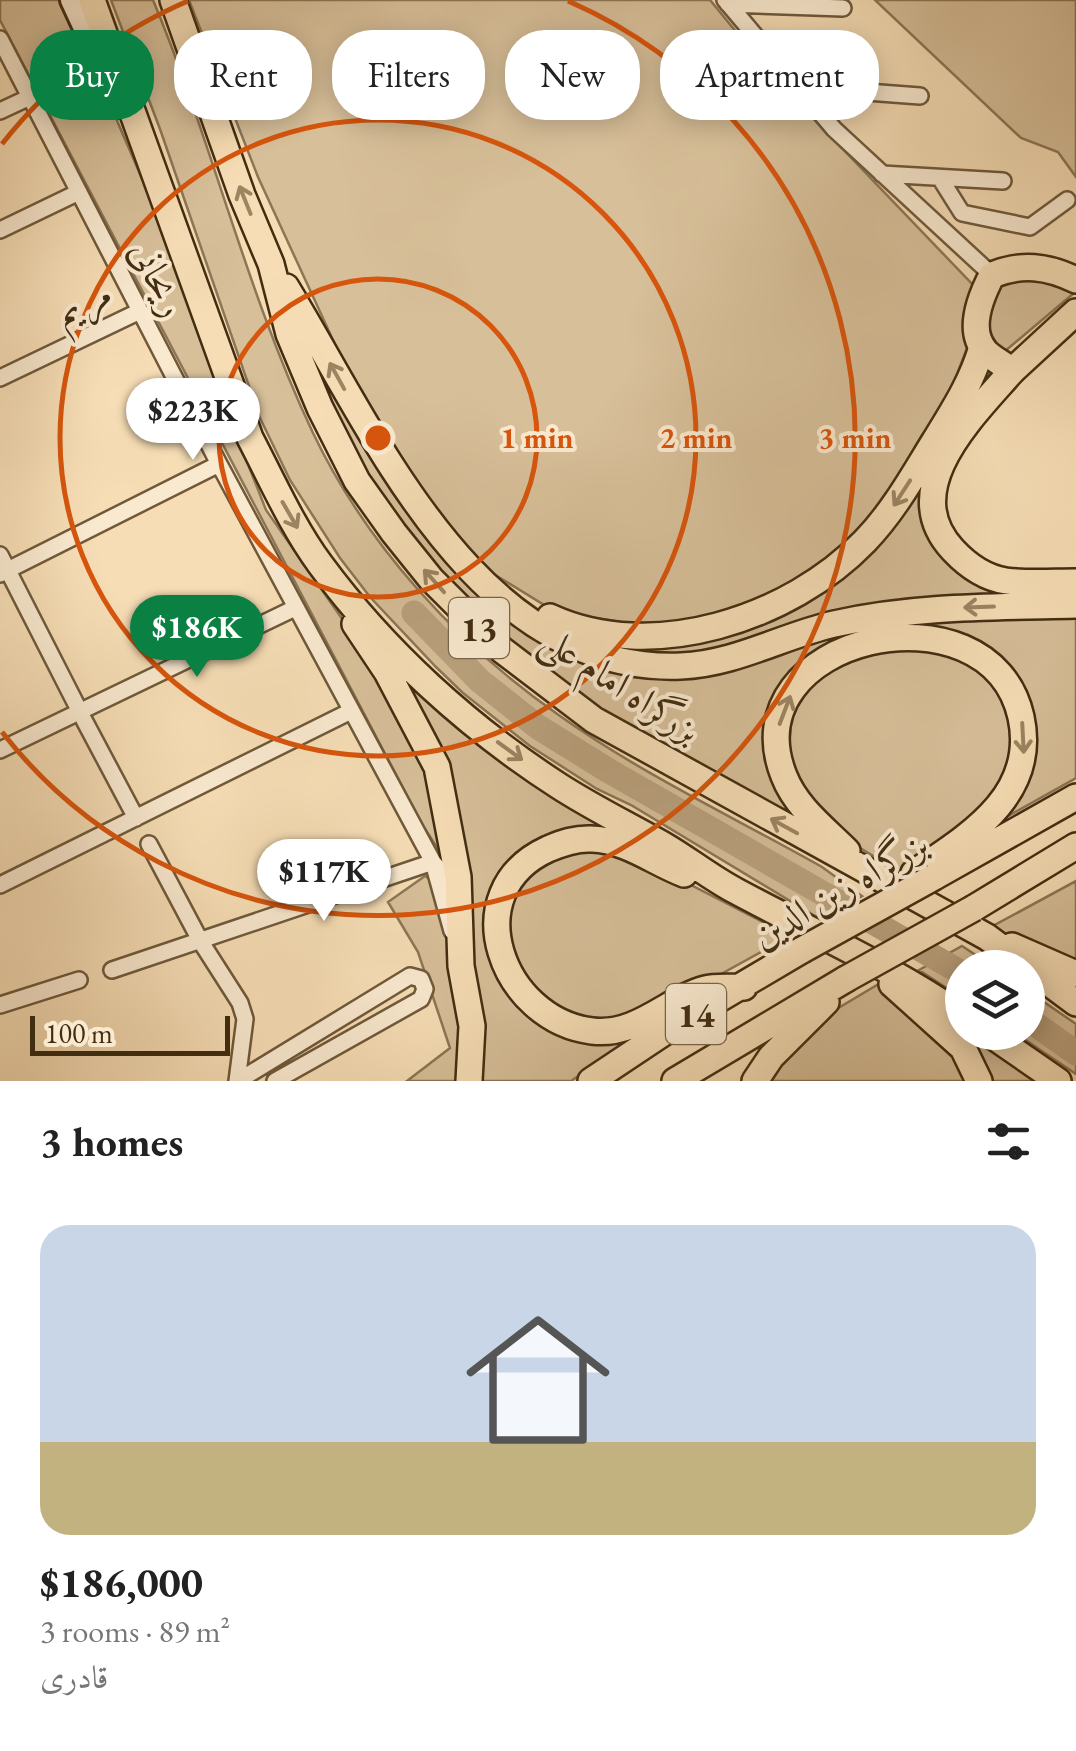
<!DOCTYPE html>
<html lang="en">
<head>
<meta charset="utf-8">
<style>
  body { margin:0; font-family:"EB Garamond",Amiri,serif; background:#f2f2f2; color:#222; height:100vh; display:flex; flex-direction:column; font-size:38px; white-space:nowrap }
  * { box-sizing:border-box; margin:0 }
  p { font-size:32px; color:#767676 }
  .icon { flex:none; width:55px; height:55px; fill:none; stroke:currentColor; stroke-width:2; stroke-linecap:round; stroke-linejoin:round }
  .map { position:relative; height:1081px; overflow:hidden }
  .details { display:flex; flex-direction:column; background:#fff; flex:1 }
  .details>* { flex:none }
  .hud { position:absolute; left:30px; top:30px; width:1018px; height:90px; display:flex; gap:20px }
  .controls { position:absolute; left:945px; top:950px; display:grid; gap:20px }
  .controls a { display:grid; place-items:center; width:100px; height:100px; border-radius:50%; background:#fff; box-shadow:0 5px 25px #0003; font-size:50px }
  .scale { position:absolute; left:30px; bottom:25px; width:200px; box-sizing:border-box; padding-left:10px; border:5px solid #422d11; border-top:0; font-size:28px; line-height:35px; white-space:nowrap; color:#422d11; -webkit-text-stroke:8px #f9e9cf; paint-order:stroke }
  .price { position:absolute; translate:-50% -85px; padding:0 22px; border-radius:35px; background:#fff; color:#222; font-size:32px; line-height:65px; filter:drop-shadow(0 2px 5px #0008) }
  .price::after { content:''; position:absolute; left:50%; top:60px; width:30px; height:22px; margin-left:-15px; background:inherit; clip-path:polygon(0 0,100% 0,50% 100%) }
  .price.current { background:#0b8043; color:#fff }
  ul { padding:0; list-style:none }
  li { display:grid; align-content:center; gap:20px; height:530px; padding:0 40px }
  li+li { border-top:2px solid #e0e0e0 }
  li span { display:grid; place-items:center; height:310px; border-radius:30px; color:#555 }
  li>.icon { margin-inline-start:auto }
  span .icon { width:180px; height:180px; fill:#fffc; stroke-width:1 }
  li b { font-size:42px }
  h2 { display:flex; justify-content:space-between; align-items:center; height:120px; padding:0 40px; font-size:42px }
  .pill { padding:0 35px; border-radius:40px; background:#fff; box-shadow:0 5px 25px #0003; font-size:35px; line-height:90px }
  .pill.current { background:#0b8043; color:#fff }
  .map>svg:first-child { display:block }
  .green { fill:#d7bf99; stroke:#8c7655; stroke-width:2.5 }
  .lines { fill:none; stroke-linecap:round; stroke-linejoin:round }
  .river { stroke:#b9a17d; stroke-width:25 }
  .minor-casing { stroke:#6f593a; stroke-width:20 }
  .secondary-casing { stroke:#422d11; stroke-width:28 }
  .primary-casing { stroke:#422d11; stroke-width:30 }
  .trunk-casing { stroke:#422d11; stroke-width:30 }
  .minor { stroke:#f9e9cf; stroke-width:15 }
  .secondary { stroke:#f9e9cf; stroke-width:22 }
  .primary { stroke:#f6ddb5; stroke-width:25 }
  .trunk { stroke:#f6ddb5; stroke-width:25 }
  .trunk-bridge-casing { stroke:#422d11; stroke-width:30; stroke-linecap:butt }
  .trunk-bridge { stroke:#f6ddb5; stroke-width:25 }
  .oneway { stroke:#9c8563 }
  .ring { fill:none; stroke:#d7550c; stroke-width:5 }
  .labels { text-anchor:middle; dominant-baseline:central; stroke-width:8; stroke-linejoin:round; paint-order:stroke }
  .shield { fill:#f9e9cf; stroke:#79654a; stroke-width:2.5 }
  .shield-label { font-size:35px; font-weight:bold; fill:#422d11 }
  .street-label { font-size:38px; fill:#422d11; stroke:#f9e9cf }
  .centre { fill:#d7550c; stroke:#f9e9cf; stroke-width:5 }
  .ring-label { font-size:30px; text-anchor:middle; font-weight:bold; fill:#d7550c; stroke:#f9e9cf; stroke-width:8; stroke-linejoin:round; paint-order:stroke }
</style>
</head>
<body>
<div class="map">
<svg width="1076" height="1081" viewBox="0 0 1076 1081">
  <rect width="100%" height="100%" fill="#f6ddb5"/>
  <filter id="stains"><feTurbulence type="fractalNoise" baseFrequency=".002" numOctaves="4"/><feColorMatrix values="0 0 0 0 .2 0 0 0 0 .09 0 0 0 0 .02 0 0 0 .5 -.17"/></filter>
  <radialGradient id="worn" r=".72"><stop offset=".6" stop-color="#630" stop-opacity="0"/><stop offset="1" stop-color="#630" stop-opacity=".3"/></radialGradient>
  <!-- green -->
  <path class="green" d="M0 0H65L146 188 187 294 217 385 266 510 396 696 422 746 452 870 423 826 0 20Z
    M111 0H153C212 142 247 294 313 433 367 546 458 645 560 716 642 774 735 818 822 867L862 896 820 919 631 805 597 789 530 746 463 693 436 667 370 597 340 558 290 480 260 418 160 129Z
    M189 0H710L769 72 974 286 970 340 934 435 871 525 778 598 657 628 554 611 492 573 432 514 356 390 258 177Z
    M875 0H1076V177L1058 152 1021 138Z
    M1009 277 1059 282 1074 293 1004 352C981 328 981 298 1009 277Z
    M284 292 467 575 633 669 863 624 1076 610V778L994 824 1029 763 993 659 846 641 773 728 827 839 668 752 575 694 508 641 404 534 356 457Z
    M992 371 1001 380 938 455 942 552 1076 587 807 627 664 662 582 634 644 640 817 585Z
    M931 646 982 667 1016 723 1005 791 903 874 847 840 807 803 783 741 794 700 849 652Z
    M396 664 686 870 601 834 496 892 530 1012 640 1034 571 1081H478L463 879Z
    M589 846 652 865 790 936 661 1007 597 1026 528 993 502 921 527 868Z
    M425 876 431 880 453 962 465 1033 459 1081H407L450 1048 418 952 388 902Z
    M1076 881V969L991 927Z
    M962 946 994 967 962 968V998L919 970Z
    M877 985 953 1043 973 1081H761L830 1013Z
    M1028 991 1076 1024V1074L1015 1033 1028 1032Z
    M934 1011 962 1029V1032L969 1033 1043 1081H984Z"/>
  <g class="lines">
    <!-- river -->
    <path class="river" d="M414 613 480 681 538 727 609 771 962 973
      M1028 1019 1076 1053"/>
    <defs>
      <path id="minor" d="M725 0 834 129 992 275
        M728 4 843 8
        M0 39 219 464 433 862 444 875 458 877
        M813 106 840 90 920 96
        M0 111 30 97
        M882 174 1003 181
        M940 178 962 213 1030 227 1067 200
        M0 230 79 192
        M0 378 140 311
        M0 555 76 704
        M0 574 219 464
        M84 720 136 818
        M0 750 295 608
        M149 844 201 942 240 1003 245 1019 237 1081
        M434 866 452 931
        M0 885 351 711
        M112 970 433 862
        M0 1005 79 980
        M238 1081 410 976 421 979 425 989 421 999 275 1081"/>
      <path id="secondary" d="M72 0 121 106"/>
      <path id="primary" d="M1076 280C1047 266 1022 263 992 275 981 296 966 331 986 352 993 359 1004 364 1012 371L1076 312"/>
      <path id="trunk" d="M92 0 250 438C272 480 292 526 320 564 384 651 469 728 559 786 593 808 630 826 665 846 689 860 711 878 736 891 812 932 891 967 962 1016
        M173 0 242 195 271 264 289 334 320 408 357 481 394 533 431 579 502 650 594 720 987 937 1076 1003
        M286 287C375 432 475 674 681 666 735 664 782 636 834 624 914 606 995 607 1076 605
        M1012 371C972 417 896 489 953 550 967 565 986 578 1006 581 1028 584 1053 582 1076 582
        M550 617C652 664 790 619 865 541 893 512 913 476 934 442 953 411 972 382 982 347
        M355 624 387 672 437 767 458 877 461 966 472 1026 469 1081
        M847 851C824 828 796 807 784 776 728 636 990 578 1021 717 1038 795 969 836 914 873
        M684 874C653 862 626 840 592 839 576 838 562 843 548 849 454 892 502 1020 592 1031 636 1037 670 998 705 989 716 986 732 988 744 987
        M934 877 1076 797
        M974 908 1076 846
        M1012 946 1076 974
        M892 984 963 1048 979 1081
        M987 1032 1058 1081
        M591 1081 675 1025 802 950
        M675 1081 846 979
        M755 1081 771 1057 826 1002"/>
    </defs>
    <!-- minor casing -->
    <use href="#minor" class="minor-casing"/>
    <!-- secondary casing -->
    <use href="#secondary" class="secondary-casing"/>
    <!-- primary casing -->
    <use href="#primary" class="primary-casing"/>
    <!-- trunk casing -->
    <use href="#trunk" class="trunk-casing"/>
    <!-- minor -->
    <use href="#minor" class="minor"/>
    <!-- secondary -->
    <use href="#secondary" class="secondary"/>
    <!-- primary -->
    <use href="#primary" class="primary"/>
    <!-- trunk -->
    <use href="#trunk" class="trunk"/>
    <defs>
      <path id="trunk-bridge" d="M802 950 934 877
        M846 979 974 908"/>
    </defs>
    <!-- trunk-bridge casing -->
    <use href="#trunk-bridge" class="trunk-bridge-casing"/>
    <!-- trunk-bridge -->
    <use href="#trunk-bridge" class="trunk-bridge"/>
  </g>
  <!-- one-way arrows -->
  <defs><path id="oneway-shaft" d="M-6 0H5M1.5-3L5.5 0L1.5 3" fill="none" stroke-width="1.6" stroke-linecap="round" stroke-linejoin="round" transform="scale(2.5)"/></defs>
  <g class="oneway">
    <use href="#oneway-shaft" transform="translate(245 200) rotate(-112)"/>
    <use href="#oneway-shaft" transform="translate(337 376) rotate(-119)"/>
    <use href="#oneway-shaft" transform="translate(902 493) rotate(123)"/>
    <use href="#oneway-shaft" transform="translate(290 515) rotate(60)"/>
    <use href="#oneway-shaft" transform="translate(434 581) rotate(-132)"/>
    <use href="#oneway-shaft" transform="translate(979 607) rotate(178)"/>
    <use href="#oneway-shaft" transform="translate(785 710) rotate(-69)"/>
    <use href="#oneway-shaft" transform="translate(1023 738) rotate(87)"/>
    <use href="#oneway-shaft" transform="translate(510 751) rotate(36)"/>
    <use href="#oneway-shaft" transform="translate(784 826) rotate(-151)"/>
  </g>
  <!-- distance rings -->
  <g class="ring">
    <circle cx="378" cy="438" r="159"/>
    <circle cx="378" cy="438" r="318"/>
    <path d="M2 144A477 477 0 0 1 188 1M568 1A477 477 0 1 1 2 732"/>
  </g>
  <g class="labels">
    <!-- shield labels -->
    <g class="shield">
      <rect x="449" y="598" width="60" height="60" rx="8"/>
      <rect x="666" y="984" width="60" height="60" rx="8"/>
    </g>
    <g class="shield-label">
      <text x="479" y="628">13</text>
      <text x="696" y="1014">14</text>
    </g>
    <!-- street labels -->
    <g class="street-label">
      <text transform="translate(159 278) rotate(63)">ریحانی</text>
      <text transform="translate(83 302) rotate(-26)">مریم</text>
      <text transform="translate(621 684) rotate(33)">بزرگراه امام علی</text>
      <text transform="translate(839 889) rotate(-30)">بزرگراه زین الدین</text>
    </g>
  </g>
  <circle cx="378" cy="438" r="15" class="centre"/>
  <g class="ring-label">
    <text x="537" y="448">1 min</text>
    <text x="696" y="448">2 min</text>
    <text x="855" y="448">3 min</text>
  </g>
  <rect width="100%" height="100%" filter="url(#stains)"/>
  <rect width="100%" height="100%" fill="url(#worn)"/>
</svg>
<div class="controls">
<a><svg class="icon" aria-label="layers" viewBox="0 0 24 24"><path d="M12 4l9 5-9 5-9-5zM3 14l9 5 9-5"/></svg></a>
</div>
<div class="scale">100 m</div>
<b class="price" style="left:193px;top:463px">$223K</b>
<b class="price current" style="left:197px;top:680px">$186K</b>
<b class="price" style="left:324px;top:924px">$117K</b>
<div class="hud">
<a class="pill current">Buy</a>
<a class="pill">Rent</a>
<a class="pill">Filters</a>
<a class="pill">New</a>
<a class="pill">Apartment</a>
</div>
</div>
<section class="details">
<h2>3 homes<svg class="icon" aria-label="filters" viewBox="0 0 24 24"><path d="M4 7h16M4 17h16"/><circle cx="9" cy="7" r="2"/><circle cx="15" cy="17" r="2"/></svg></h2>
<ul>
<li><span style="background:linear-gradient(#c9d6e8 70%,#c2b280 0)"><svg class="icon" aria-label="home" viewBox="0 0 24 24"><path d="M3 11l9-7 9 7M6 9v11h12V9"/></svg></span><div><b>$186,000</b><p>3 rooms · 89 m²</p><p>قادری</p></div></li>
</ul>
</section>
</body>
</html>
